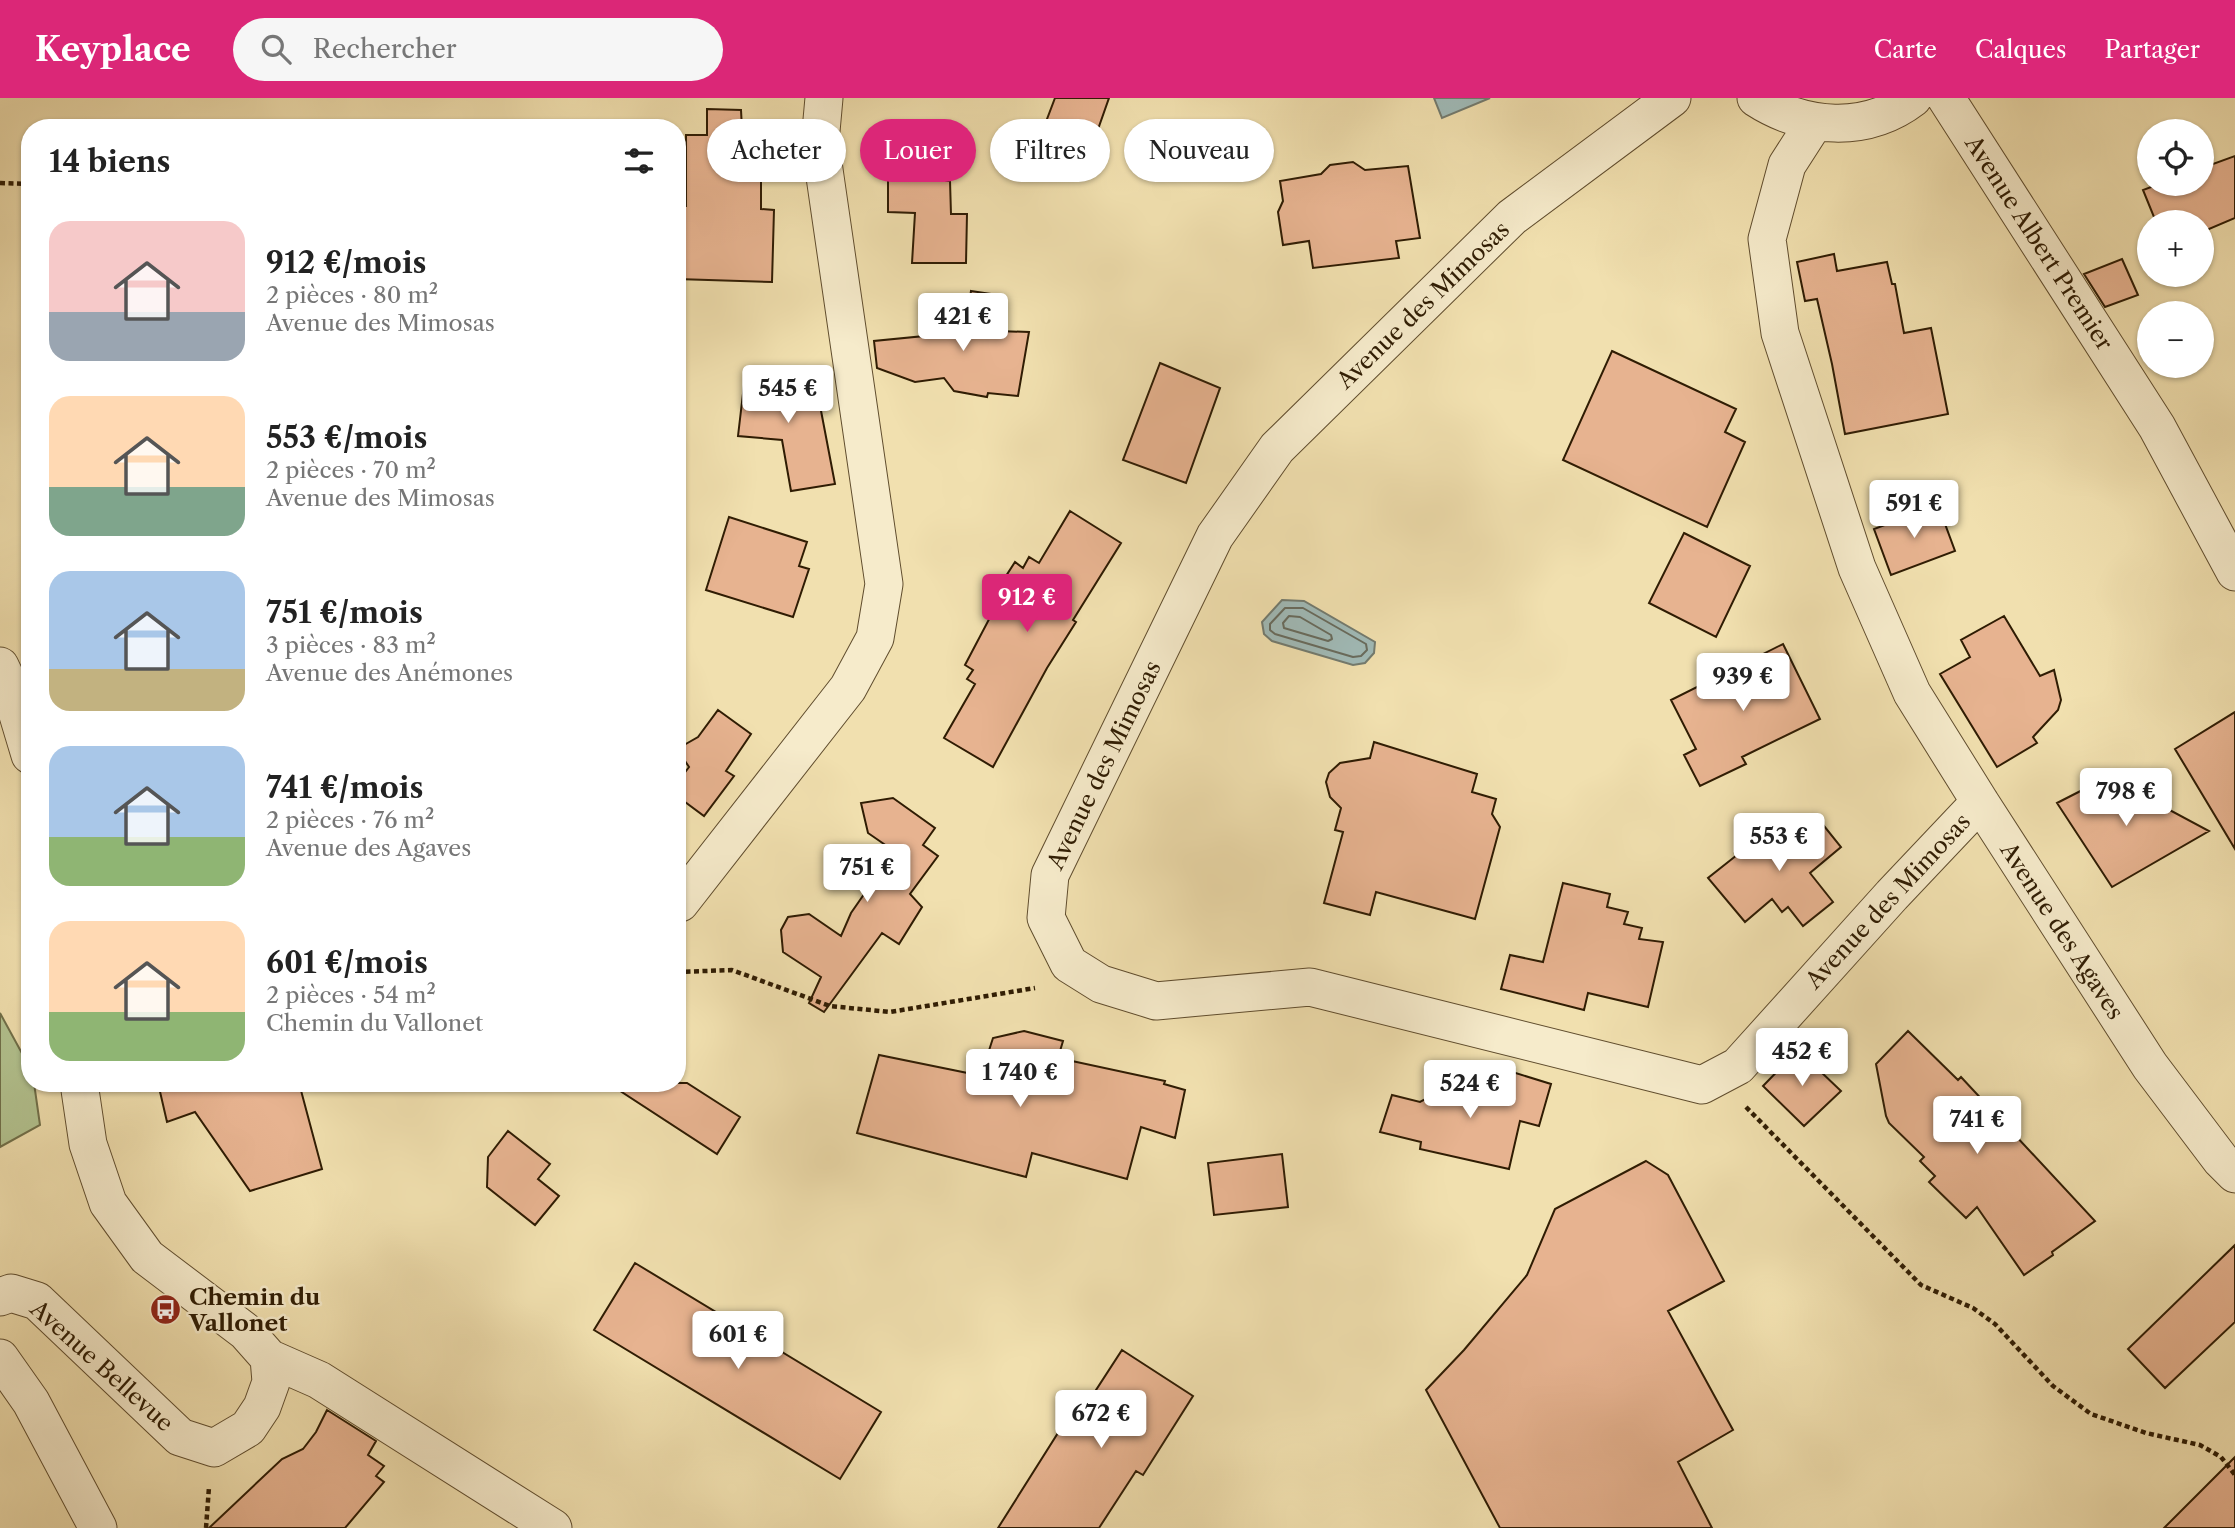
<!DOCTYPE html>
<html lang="fr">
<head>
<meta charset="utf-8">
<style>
  body { margin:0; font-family:"Libre Caslon Text",serif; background:#f6f6f6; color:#222; height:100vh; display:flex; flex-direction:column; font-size:26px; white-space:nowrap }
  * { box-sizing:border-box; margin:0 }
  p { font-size:23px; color:#767676 }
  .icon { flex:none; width:38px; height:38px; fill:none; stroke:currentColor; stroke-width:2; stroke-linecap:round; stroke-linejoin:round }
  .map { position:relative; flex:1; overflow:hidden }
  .sheet { position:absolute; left:21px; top:21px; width:665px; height:973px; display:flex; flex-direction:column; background:#fff; border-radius:28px; box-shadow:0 2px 5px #0004 }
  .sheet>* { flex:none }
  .guide { position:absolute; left:707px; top:21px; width:665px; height:63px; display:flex; gap:14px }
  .buttons { position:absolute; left:2137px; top:21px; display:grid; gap:14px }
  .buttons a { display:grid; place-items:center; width:77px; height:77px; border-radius:50%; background:#fff; box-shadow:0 2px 5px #0004; font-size:35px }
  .price { position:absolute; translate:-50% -60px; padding:0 16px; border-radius:7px; background:#fff; color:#222; font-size:23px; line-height:46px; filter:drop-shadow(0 2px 4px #0008) }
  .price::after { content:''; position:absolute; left:50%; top:42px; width:21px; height:16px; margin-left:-10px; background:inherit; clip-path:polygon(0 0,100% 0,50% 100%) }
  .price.current { background:#db2777; color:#fff }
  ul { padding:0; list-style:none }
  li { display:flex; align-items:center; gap:21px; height:175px; padding:0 28px }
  li span { display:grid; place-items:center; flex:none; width:196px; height:140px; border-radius:21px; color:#555 }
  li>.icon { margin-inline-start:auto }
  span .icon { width:84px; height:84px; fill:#fffc; stroke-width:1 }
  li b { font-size:30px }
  h2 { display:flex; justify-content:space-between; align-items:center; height:84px; padding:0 28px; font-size:30px }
  .tag { padding:0 24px; border-radius:32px; background:#fff; box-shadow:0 2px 5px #0004; font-size:24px; line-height:63px }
  .tag.current { background:#db2777; color:#fff }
  header { display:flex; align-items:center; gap:42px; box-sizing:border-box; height:98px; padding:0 35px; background:#db2777; color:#fff }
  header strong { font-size:33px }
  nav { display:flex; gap:38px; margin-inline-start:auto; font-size:24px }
  .search { width:490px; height:63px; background:#f6f6f6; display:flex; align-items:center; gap:18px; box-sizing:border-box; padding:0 24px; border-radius:38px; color:#767676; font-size:26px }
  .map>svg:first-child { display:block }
  .green { fill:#b3c390; stroke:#71704a; stroke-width:2 }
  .water { fill:#a0bab7; stroke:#737b6f; stroke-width:2 }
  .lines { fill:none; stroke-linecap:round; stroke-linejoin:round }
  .shore { stroke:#686b5d; stroke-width:2 }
  .building { fill:#e7b390; stroke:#2f1c03; stroke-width:2 }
  .street-casing { stroke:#604d2e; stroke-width:39 }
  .path { stroke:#2f1c03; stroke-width:4.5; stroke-dasharray:5 3.5; stroke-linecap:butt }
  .street { stroke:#f6ebcb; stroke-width:37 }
  .labels { text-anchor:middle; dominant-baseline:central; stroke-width:5; stroke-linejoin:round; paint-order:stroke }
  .street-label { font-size:23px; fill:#2f1c03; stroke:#f6ebcb }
  .poi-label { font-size:23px; font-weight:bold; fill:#2f1c03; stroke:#f6ebcb; text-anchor:start }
</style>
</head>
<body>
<header>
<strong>Keyplace</strong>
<div class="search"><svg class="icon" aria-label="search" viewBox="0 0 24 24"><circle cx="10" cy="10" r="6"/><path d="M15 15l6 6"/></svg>Rechercher</div>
<nav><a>Carte</a><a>Calques</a><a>Partager</a></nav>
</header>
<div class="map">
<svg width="2235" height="1430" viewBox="0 0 2235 1430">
  <rect width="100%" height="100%" fill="#f1e0af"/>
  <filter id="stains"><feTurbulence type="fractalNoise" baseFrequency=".00286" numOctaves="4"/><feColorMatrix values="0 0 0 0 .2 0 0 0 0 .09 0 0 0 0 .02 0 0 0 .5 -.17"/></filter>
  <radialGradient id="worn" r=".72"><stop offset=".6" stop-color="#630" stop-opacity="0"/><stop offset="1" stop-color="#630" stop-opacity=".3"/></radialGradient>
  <!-- green -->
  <path class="green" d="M0 915 30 970V985H34L40 1027 0 1049Z"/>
  <!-- water -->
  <path class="water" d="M1434 0H1490L1442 20Z
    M1282 502 1304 503 1375 544 1374 555 1365 565 1353 567 1272 543 1264 536 1262 524Z"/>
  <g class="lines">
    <!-- shore -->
    <path class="shore" d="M1285 510H1303L1366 546 1367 552 1361 558 1353 559 1275 536 1270 532V526Z
      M1289 518 1300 519 1331 537 1332 541 1328 543 1284 530 1283 525Z"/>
  </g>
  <!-- building -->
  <path class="building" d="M1055 0H1109L1090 54 1041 37Z
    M707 11 741 12 742 31 761 32V111L774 112 772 184 677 181V108H686V37H707Z
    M2235 58V120L2202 134V124H2156L2143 92 2159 86H2202V70Z
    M1353 64 1365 72 1408 68 1420 140 1396 143 1399 160 1313 170 1309 143 1283 147 1278 114 1283 103 1280 83 1321 76 1330 67Z
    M888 67 927 68V82L950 83 951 116H967L966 165H912L915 115 888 114Z
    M1834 156 1837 173 1887 164 1892 186H1895L1904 235 1931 230 1948 316 1845 336 1832 266 1817 201 1805 203 1797 164Z
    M2122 161 2138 197 2105 209 2084 176Z
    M971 193 1005 198 998 233 1029 234 1018 298 988 295 987 299 954 293 944 280 915 284 877 270 874 243 965 234Z
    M1612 253 1736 311 1725 334 1745 344 1707 429 1563 362Z
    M1160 265 1220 290 1186 385 1123 362Z
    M746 270 782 273V278L799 279 798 295 818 297 835 386 791 393 782 342 738 338Z
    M1938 407 1955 453 1891 477 1874 431Z
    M1070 413 1121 445 1073 522 1076 524 1047 570 993 669 944 640 975 586 967 581 973 572 965 567 995 510 988 506 1015 464 1023 470 1029 459 1039 465Z
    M729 419 807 444 799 468 809 471 793 519 706 492Z
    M1684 435 1750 468 1716 539 1649 505Z
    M2004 518 2040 578 2054 572 2061 602 2058 612 2033 639 2037 645 1997 669 1940 576 1970 559 1961 542Z
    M1783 546 1820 621 1742 659 1746 666 1700 688 1684 657 1696 651 1671 602Z
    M718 612 751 636 726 673 734 678 704 718 677 698V685L689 669 677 651 698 639Z
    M2235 614V751L2175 651Z
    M1374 644 1477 676 1472 694 1496 701 1492 716 1500 729 1475 821 1376 794 1370 817 1324 805 1343 734 1335 732 1341 710 1330 699 1326 684 1329 675 1340 665 1370 660Z
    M2108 679 2209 733 2112 789 2057 705Z
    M893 700 935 730 923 747 938 758 910 796 922 809 899 846 882 835 824 914 809 905 821 879 783 854 781 832 788 819 809 816 841 838 851 815 894 753 868 735 861 705Z
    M1816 718 1841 749 1810 775 1833 804 1803 828 1788 809 1782 814 1772 801 1745 824 1708 780 1737 757 1735 755 1770 727 1784 745Z
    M1563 785 1610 796 1607 809 1628 814 1624 826 1642 830 1639 841 1663 844 1648 909 1588 895 1584 912 1501 891 1510 857 1543 864Z
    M1024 933 1063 943 1058 960 1165 983 1164 986 1185 992 1175 1040 1141 1029 1127 1081 1032 1055 1026 1079 857 1035 879 957 997 981 983 971 993 940Z
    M1908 933 1958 982 1961 979 2095 1123 2052 1154 2053 1157 2024 1177 1977 1109 1966 1120 1929 1084 1935 1078 1920 1063 1924 1059 1889 1025 1886 1018 1876 966Z
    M1798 952 1841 993 1804 1028 1763 988Z
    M1506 972 1551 986 1539 1028 1520 1023 1509 1071 1420 1051 1421 1044 1380 1034 1392 997 1420 1004 1442 992 1496 1004Z
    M158 985H299L322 1071 250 1093 195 1014 167 1024Z
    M608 985H687L740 1019 717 1056Z
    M508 1033 550 1066 538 1081 559 1098 535 1127 487 1089 488 1059Z
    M1282 1056 1288 1109 1214 1117 1208 1065Z
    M1646 1063 1668 1077 1724 1183 1668 1213 1733 1332 1678 1364 1712 1430H1500L1426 1292 1464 1252 1527 1177 1555 1111Z
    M2235 1147V1224L2165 1290 2128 1251Z
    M635 1165 881 1314 840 1381 594 1232Z
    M1122 1252 1193 1298 1143 1377 1136 1373 1099 1430H998L1063 1327 1070 1332Z
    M327 1312 376 1343 368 1357 384 1368 376 1378 384 1384 345 1430H209L282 1361 303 1351 316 1334Z
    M2235 1359V1430H2164Z"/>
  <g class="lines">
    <defs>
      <path id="street" d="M1672 0 1512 119 1277 350 1215 438 1050 777 1046 820 1069 866 1101 886 1156 903 1310 889 1702 987 1738 968 1892 797 1980 704
        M1756 0C1804 31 1866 36 1913 0
        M1946 0 2157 329 2235 474
        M1814 25 1787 67 1767 141 1780 235 1857 470 1912 595 1980 704 2150 968 2221 1062 2235 1076
        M0 568 9 587 30 657
        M680 805 848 590 875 540 884 486 820 44 824 0
        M79 985 88 1046 108 1105 147 1159 246 1234 269 1260 319 1282 553 1430
        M0 1199 11 1195 37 1203 180 1339 214 1350 248 1330 262 1309 271 1284 269 1260
        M0 1260 31 1304 98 1430"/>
    </defs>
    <!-- street casing -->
    <use href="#street" class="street-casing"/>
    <!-- path -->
    <path class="path" d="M0 85 30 86
      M677 874 732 872 830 908 890 914 1035 890
      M1746 1009 1921 1187 1973 1210 1995 1226 2053 1288 2091 1316 2146 1335 2200 1347 2221 1359 2235 1377
      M206 1430 209 1389"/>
    <!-- street -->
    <use href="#street" class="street"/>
  </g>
  <!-- icons -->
  <defs>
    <symbol id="bus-disc" viewBox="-11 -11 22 22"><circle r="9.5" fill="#8f2418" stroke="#f6ebcb"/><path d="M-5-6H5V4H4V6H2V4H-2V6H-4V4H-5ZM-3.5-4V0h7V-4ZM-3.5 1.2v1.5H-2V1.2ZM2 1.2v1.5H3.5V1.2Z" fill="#fff"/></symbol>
  </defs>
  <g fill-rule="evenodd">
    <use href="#bus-disc" x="148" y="1194" width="35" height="35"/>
  </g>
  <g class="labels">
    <!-- street labels -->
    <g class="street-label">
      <text transform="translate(2039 145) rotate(57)">Avenue Albert Premier</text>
      <text transform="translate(1423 207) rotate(-44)">Avenue des Mimosas</text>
      <text transform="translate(1104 667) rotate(-64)">Avenue des Mimosas</text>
      <text transform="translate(1888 803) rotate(-47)">Avenue des Mimosas</text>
      <text transform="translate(2062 833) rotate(57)">Avenue des Agaves</text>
      <text transform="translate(102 1268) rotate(42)">Avenue Bellevue</text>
    </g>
    <!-- poi labels -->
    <g class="poi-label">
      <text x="189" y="1199">Chemin du<tspan x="189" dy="26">Vallonet</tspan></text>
    </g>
  </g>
  <rect width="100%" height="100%" filter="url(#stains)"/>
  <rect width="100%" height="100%" fill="url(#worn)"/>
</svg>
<div class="buttons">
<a><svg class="icon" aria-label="locate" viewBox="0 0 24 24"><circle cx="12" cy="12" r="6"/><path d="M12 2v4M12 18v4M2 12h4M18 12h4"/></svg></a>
<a>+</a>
<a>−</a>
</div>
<b class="price" style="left:963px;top:255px">421 €</b>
<b class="price" style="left:788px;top:327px">545 €</b>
<b class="price" style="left:1914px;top:442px">591 €</b>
<b class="price current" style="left:1027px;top:536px">912 €</b>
<b class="price" style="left:1743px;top:615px">939 €</b>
<b class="price" style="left:2126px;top:730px">798 €</b>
<b class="price" style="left:1779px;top:775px">553 €</b>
<b class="price" style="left:867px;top:806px">751 €</b>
<b class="price" style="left:1802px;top:990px">452 €</b>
<b class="price" style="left:1020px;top:1011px">1 740 €</b>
<b class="price" style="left:1470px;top:1022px">524 €</b>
<b class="price" style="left:1977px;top:1058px">741 €</b>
<b class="price" style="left:738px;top:1273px">601 €</b>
<b class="price" style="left:1101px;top:1352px">672 €</b>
<div class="guide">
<a class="tag">Acheter</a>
<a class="tag current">Louer</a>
<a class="tag">Filtres</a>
<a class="tag">Nouveau</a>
</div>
<section class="sheet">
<h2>14 biens<svg class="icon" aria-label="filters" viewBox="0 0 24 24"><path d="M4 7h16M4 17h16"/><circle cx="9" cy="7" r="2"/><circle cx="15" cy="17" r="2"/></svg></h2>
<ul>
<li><span style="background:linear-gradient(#f6c9c9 65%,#9aa5b1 0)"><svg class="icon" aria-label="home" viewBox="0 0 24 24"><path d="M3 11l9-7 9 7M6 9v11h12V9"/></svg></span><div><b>912 €/mois</b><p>2 pièces · 80 m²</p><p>Avenue des Mimosas</p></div></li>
<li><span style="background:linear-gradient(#ffd9b3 65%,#7fa58c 0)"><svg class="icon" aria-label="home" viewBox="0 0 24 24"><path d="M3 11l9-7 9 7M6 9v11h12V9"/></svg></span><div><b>553 €/mois</b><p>2 pièces · 70 m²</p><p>Avenue des Mimosas</p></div></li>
<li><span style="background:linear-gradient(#a9c7e8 70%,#c2b280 0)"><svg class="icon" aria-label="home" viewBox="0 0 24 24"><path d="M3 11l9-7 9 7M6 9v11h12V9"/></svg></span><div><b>751 €/mois</b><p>3 pièces · 83 m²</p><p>Avenue des Anémones</p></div></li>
<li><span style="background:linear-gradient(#a9c7e8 65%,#8fb573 0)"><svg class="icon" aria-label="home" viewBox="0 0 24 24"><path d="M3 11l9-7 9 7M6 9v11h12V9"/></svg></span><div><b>741 €/mois</b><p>2 pièces · 76 m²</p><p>Avenue des Agaves</p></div></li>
<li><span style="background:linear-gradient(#ffd9b3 65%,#8fb573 0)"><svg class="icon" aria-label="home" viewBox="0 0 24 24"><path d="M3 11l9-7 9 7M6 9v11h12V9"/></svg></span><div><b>601 €/mois</b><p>2 pièces · 54 m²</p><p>Chemin du Vallonet</p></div></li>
</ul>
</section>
</div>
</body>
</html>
